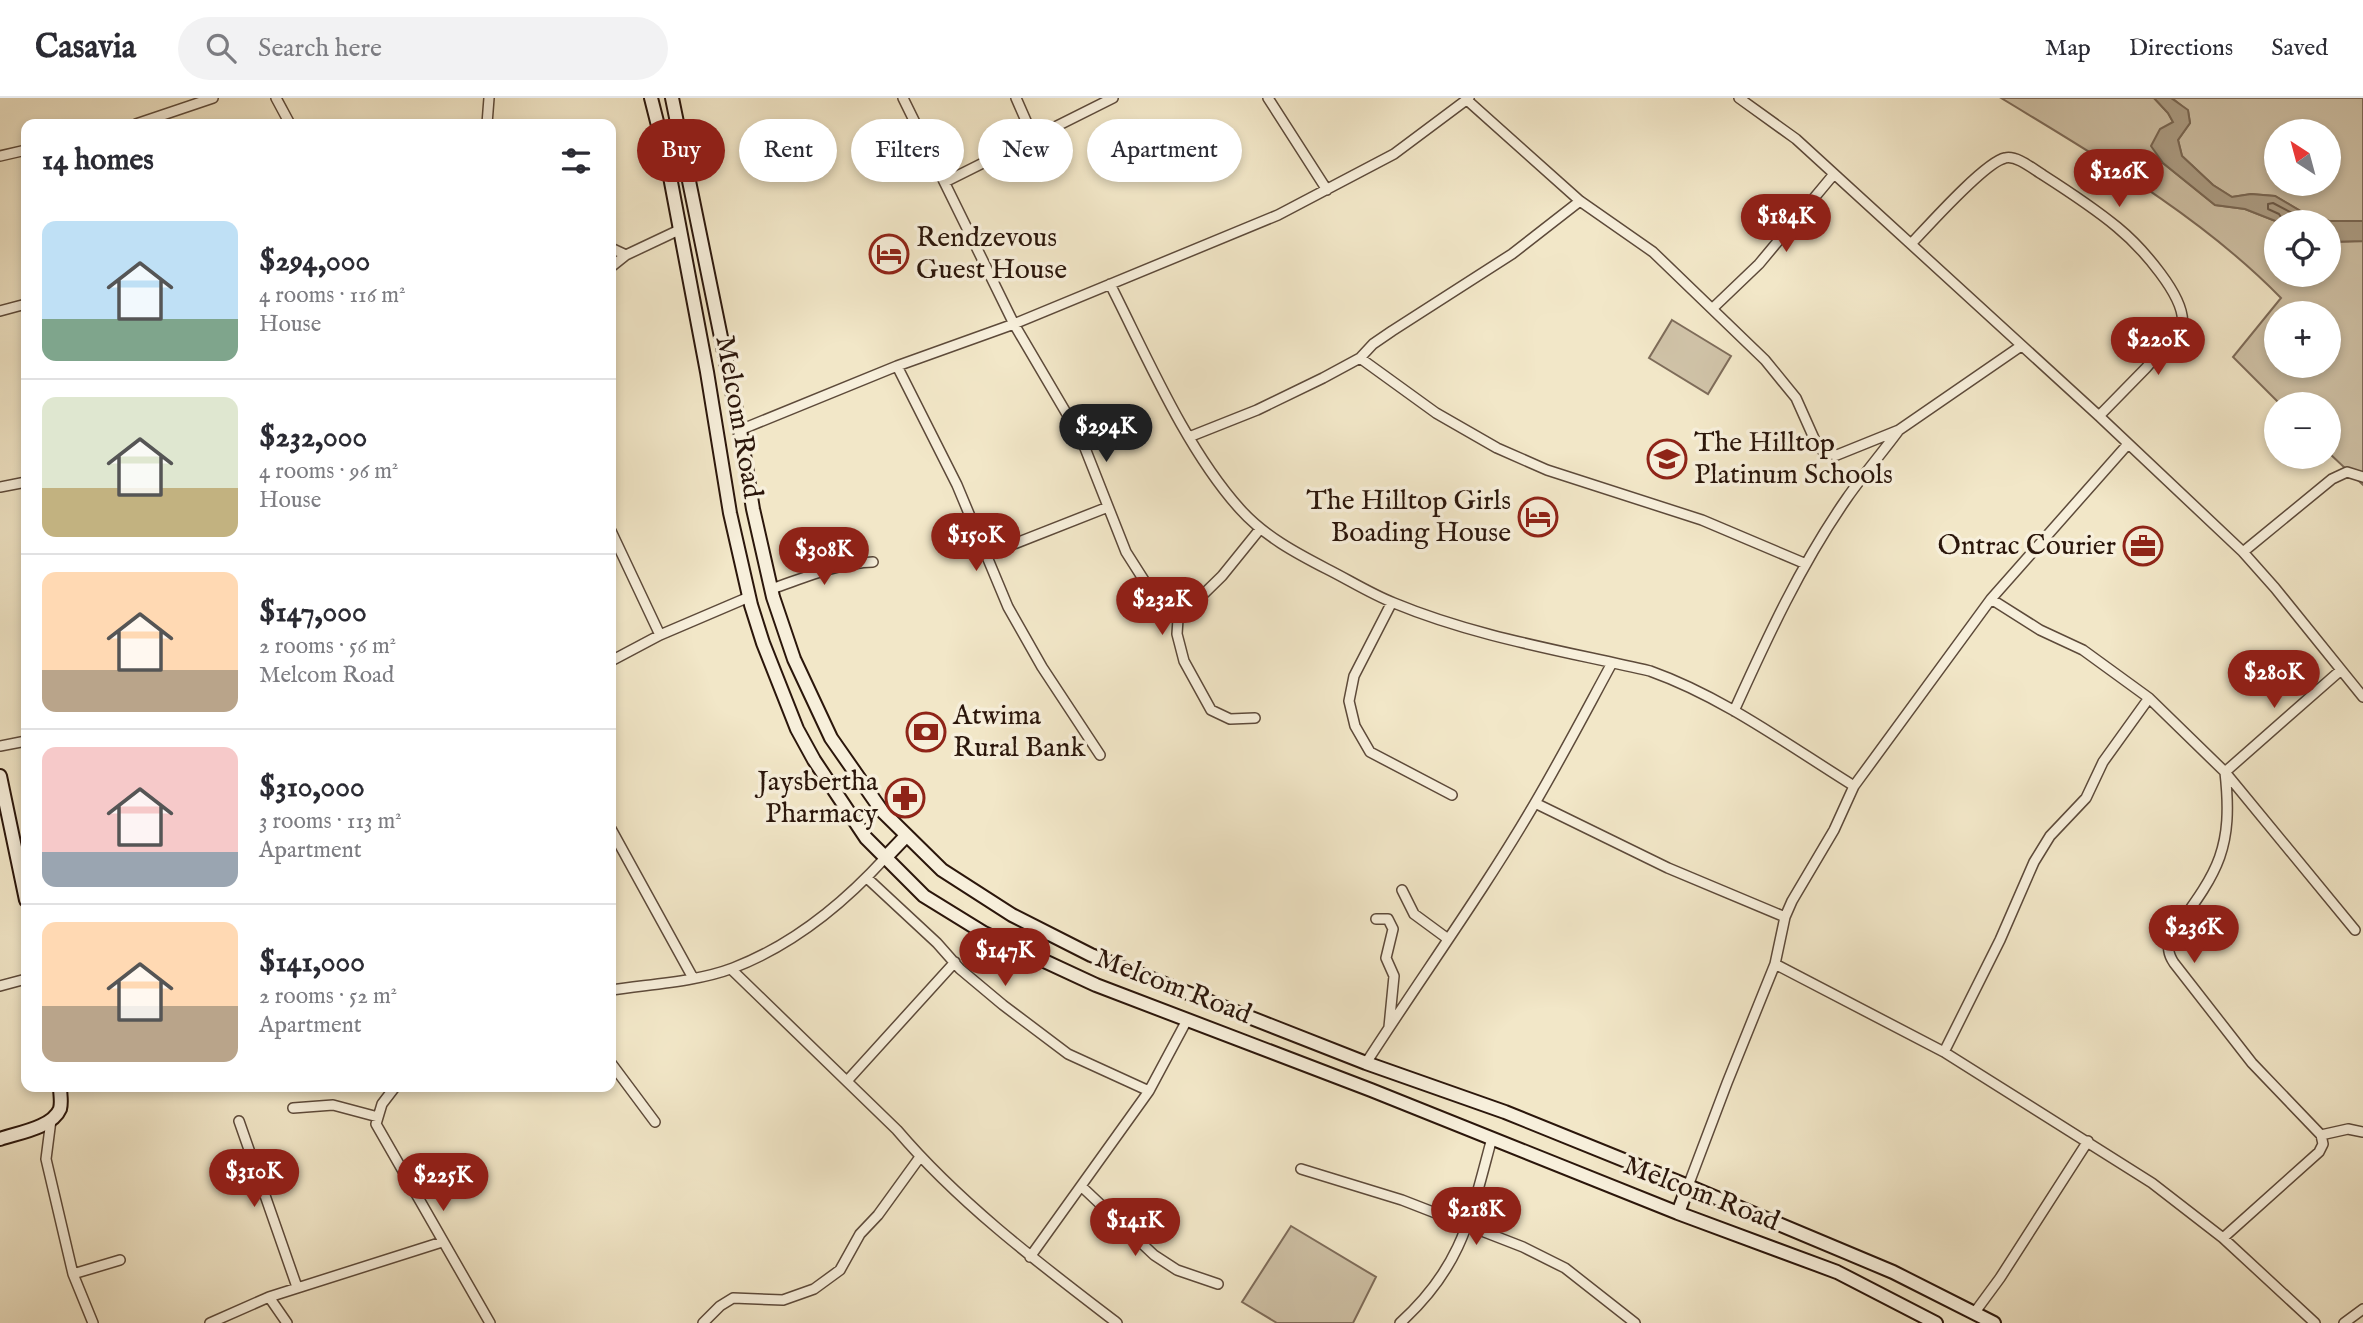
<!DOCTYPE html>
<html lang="en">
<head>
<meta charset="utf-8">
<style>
  body { margin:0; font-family:"IM FELL English",serif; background:#f2f2f3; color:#2b2b33; height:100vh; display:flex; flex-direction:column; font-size:26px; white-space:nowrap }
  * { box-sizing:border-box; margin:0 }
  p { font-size:23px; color:#7c7c81 }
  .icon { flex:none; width:38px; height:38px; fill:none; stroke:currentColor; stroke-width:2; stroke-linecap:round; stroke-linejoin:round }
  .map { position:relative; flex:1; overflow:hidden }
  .sheet { position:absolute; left:21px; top:21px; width:595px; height:973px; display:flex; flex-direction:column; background:#fff; border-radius:14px; box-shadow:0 4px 10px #0003 }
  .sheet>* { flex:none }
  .guide { position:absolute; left:637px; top:21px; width:665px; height:63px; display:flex; gap:14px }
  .needle { width:46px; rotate:324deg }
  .tools { position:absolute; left:2264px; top:21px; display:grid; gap:14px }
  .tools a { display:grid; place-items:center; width:77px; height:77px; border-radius:50%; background:#fff; box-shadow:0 4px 10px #0003; font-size:35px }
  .price { position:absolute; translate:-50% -60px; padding:0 16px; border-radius:24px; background:#8f2418; color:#fff; font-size:23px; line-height:46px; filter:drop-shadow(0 2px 4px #0008) }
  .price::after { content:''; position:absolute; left:50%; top:42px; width:21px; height:16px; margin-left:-10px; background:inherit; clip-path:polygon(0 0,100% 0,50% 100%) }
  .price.selected { background:#222; color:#fff }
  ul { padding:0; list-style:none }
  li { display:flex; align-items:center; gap:21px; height:175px; padding:0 21px }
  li+li { border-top:2px solid #e1e1e2 }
  li span { display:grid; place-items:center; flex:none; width:196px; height:140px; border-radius:14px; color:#555 }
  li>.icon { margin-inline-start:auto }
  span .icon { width:84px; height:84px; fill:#fffc; stroke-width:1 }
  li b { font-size:30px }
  h2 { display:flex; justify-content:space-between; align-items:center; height:84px; padding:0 21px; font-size:30px }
  .tag { padding:0 24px; border-radius:32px; background:#fff; box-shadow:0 4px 10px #0003; font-size:24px; line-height:63px }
  .tag.selected { background:#8f2418; color:#fff }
  header { display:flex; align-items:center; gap:42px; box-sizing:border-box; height:98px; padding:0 35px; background:#fff; border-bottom:2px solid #e1e1e2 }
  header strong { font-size:33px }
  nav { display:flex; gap:38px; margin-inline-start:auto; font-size:24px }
  .search { width:490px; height:63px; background:#f2f2f3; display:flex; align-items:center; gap:18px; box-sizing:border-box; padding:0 24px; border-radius:38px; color:#7c7c81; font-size:26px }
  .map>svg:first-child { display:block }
  .green { fill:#d0c3a8; stroke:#7e6c5a; stroke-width:2; fill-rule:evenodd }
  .water { fill:#aea088; stroke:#7a6956; stroke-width:2 }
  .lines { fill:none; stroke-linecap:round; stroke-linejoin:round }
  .shore { stroke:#6c5b4a; stroke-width:2 }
  .street-casing { stroke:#5d4a3a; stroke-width:12 }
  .secondary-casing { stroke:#2b160b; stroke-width:16 }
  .street { stroke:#f7efdb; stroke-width:9 }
  .secondary { stroke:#f7efdb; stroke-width:12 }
  .labels { text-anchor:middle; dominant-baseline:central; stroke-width:7; stroke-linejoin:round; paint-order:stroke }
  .poi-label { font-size:28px; fill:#2b160b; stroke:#f7efdb; text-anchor:start }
  .street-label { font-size:28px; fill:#2b160b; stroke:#f7efdb }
</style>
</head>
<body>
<header>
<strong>Casavia</strong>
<div class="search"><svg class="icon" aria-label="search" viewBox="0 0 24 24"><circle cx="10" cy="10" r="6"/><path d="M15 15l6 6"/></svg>Search here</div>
<nav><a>Map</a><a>Directions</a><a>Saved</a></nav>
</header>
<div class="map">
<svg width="2363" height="1225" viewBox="0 0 2363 1225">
  <rect width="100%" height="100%" fill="#f2e7c8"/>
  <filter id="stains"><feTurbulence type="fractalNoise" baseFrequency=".00286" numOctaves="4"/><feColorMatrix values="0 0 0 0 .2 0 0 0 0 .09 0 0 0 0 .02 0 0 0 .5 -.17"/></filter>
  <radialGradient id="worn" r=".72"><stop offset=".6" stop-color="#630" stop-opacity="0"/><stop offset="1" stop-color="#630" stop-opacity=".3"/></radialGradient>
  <!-- green -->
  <path class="green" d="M2001 0H2154L2168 15 2173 24 2163 65 2215 107 2245 111 2278 124 2277 177H2329V144L2363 143V387L2329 355V306H2280L2233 259 2281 200C2201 118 2098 59 2001 0ZM2277 215H2329V268H2277Z
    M2172 0H2363V123H2329L2304 115 2275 98 2251 96 2232 99 2213 87 2182 58 2178 42 2190 25 2188 13ZM2277 33H2329V86H2277Z
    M1672 222 1731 258 1708 296 1649 260Z
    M1291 1128 1376 1179 1353 1225H1277L1242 1204Z"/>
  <!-- water -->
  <path class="water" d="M2154 0H2171L2188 12 2190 25 2178 42 2182 58 2213 87 2232 99 2251 96 2275 98 2304 115 2329 123H2363V143L2329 144V124H2278L2245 111 2215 107 2163 65 2151 48 2160 31 2173 24 2168 15Z"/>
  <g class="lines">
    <!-- shore -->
    <path class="shore" d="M2284 124 2279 116 2268 111V106L2273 105 2309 124"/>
    <defs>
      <path id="street" d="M276 0 290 26
        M903 0 1014 226 1081 340 1126 454 1154 498 1178 521
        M1016 0 1034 41
        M1268 0 1327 92
        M1739 0 1796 41 2099 318 2243 454 2275 490 2363 599
        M1467 2 1580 103 1653 154 1765 262 1796 300 1817 347 1825 355 1837 357 1899 332 2021 248
        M136 26 213 0
        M487 26 489 0
        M0 58 26 52
        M945 84 1113 0
        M1911 146C1928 128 1985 64 2005 60 2017 57 2033 71 2043 77 2068 93 2094 110 2117 129 2139 147 2188 200 2182 228L2146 270 2099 318
        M611 150 626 157
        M611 169 626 157 679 132
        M1110 186C1147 259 1186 351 1240 411 1264 438 1296 455 1327 471 1349 482 1371 496 1394 505 1476 539 1564 553 1650 573 1723 599 1788 647 1854 688
        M1713 210 1759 166 1834 76
        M0 213 26 206
        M1360 260 1436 315 1497 350 1547 372 1702 422 1806 466
        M897 268 957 387 1008 509 1042 569 1100 657
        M740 332 897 268 1014 226 1278 117 1394 56 1469 0
        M1189 339 1257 312 1323 280 1360 260 1373 246 1392 233 1512 156 1580 103
        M0 389 26 384
        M611 433 660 537
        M2243 454 2332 381 2347 374 2363 379
        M986 457 1108 409
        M771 491C804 480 838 465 873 464
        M1991 501 2040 532 2083 552 2149 600 2225 674 2355 832
        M1392 504 1354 578 1349 603 1355 628 1370 654 1452 697
        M611 563 660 537 749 499
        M1734 613C1767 540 1801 466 1847 400 1863 377 1882 355 1899 332
        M1255 620 1230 621 1211 612 1184 563 1177 536 1178 521 1222 478 1260 431
        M0 648 26 643
        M1535 705 1668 770 1785 819
        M611 731 693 880
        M867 780 937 845 960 871 1003 907 1068 956 1149 993
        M1402 792 1414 816 1448 841
        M1376 821H1388L1393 831 1386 860 1394 878 1389 929
        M1775 866 1944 954 2152 1085 2223 1140 2315 1225
        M731 871 897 1032C960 1106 1040 1166 1117 1225
        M0 888 26 881
        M611 892C650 886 696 884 733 870 793 847 842 807 885 760
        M1944 954 2000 842 2034 764 2050 738 2086 700 2103 664 2149 600
        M611 965 655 1024
        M1366 965C1422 878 1483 794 1535 705 1562 659 1587 611 1612 565
        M847 983 955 864
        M395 989 382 1006 376 1026 490 1225
        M293 1010 333 1007 378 1019
        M51 1022 46 1061 73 1176 93 1225
        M239 1023 297 1189
        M2321 1037 2348 1031 2363 1034
        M1301 1071 1402 1102 1523 1149 1565 1170 1635 1225
        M1081 1088 1154 1157 1177 1172 1218 1186
        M1688 1088 1727 985 1775 866 1785 819 1792 803 1834 732 1854 688 1991 501 2128 346
        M2223 1140 2319 1054 2323 1046 2321 1037 2252 965 2174 865C2168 856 2167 849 2171 838 2216 775 2234 755 2225 674L2341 572
        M1030 1159 1149 993 1187 922
        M73 1176 120 1162
        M269 1199 287 1225
        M1975 1214 2000 1180 2088 1043
        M210 1225 269 1199 442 1144
        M703 1225 720 1208 733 1200 783 1202 814 1191 840 1172 860 1136 878 1117 920 1059
        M1400 1225C1463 1168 1471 1117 1492 1040
        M2344 1225 2363 1211"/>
      <path id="secondary" d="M651 0 667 63 707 274 730 415 751 507 763 545 797 631 814 662 866 740 924 798 984 835 1096 887 1371 992 1678 1115 1837 1174 1936 1225
        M672 0 740 332 753 411 773 499 794 561 831 640 882 713 942 772 1012 817 1091 857 1366 965 1505 1014 1688 1088 1893 1174 1994 1225
        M0 678 26 802
        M885 760 906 738
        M0 1041C17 1035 52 1030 60 1011 62 1004 60 996 60 989
        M1678 1115 1688 1088"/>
    </defs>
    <!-- street casing -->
    <use href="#street" class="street-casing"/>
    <!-- secondary casing -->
    <use href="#secondary" class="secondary-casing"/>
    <!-- street -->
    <use href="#street" class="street"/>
    <!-- secondary -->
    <use href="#secondary" class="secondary"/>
  </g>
  <!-- icons -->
  <defs>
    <symbol id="hotel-ring" viewBox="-11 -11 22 22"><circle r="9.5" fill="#f7efdb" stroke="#8f2418" stroke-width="1.5"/><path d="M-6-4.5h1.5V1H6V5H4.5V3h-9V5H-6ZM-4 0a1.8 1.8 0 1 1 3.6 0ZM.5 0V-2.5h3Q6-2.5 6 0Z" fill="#8f2418"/></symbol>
    <symbol id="school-ring" viewBox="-11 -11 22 22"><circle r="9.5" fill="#f7efdb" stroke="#8f2418" stroke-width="1.5"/><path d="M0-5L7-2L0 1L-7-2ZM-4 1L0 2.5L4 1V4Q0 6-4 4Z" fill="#8f2418"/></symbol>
    <symbol id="office-ring" viewBox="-11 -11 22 22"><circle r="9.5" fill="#f7efdb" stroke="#8f2418" stroke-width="1.5"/><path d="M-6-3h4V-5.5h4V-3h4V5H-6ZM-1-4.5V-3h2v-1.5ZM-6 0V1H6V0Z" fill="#8f2418"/></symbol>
    <symbol id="bank-ring" viewBox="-11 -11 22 22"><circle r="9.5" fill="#f7efdb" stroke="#8f2418" stroke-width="1.5"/><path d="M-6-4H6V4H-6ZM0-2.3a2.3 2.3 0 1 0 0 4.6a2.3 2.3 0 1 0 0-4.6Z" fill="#8f2418"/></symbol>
    <symbol id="pharmacy-ring" viewBox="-11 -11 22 22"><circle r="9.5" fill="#f7efdb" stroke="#8f2418" stroke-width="1.5"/><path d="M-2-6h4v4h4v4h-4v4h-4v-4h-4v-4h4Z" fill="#8f2418"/></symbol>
  </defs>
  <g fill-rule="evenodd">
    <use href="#hotel-ring" x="867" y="134" width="44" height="44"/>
    <use href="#school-ring" x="1645" y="339" width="44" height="44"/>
    <use href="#hotel-ring" x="1516" y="397" width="44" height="44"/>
    <use href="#office-ring" x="2121" y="426" width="44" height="44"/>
    <use href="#bank-ring" x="904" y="612" width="44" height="44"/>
    <use href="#pharmacy-ring" x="883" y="678" width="44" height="44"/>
  </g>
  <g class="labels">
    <!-- poi labels -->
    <g class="poi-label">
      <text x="916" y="140">Rendzevous<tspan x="916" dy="32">Guest House</tspan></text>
      <text x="1694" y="345">The Hilltop<tspan x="1694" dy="32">Platinum Schools</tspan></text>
      <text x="1511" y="403" text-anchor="end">The Hilltop Girls<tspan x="1511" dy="32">Boading House</tspan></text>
      <text x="2116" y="448" text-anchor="end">Ontrac Courier</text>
      <text x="953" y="618">Atwima<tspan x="953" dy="32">Rural Bank</tspan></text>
      <text x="878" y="684" text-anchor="end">Jaysbertha<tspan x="878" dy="32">Pharmacy</tspan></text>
    </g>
    <!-- street labels -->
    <g class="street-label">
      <text transform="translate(738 319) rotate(80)">Melcom Road</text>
      <text transform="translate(1173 889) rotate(21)">Melcom Road</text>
      <text transform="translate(1701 1096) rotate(21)">Melcom Road</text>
    </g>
  </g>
  <rect width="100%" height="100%" filter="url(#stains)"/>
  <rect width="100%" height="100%" fill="url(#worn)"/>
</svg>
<div class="tools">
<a><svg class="needle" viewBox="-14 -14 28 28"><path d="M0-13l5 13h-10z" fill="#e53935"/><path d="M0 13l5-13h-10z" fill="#7c7c81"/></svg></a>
<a><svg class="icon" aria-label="locate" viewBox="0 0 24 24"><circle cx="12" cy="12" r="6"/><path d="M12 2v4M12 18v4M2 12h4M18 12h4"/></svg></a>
<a>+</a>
<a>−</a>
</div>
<b class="price" style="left:2119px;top:111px">$126K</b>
<b class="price" style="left:1786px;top:156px">$184K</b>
<b class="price" style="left:2158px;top:279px">$220K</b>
<b class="price selected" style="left:1106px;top:366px">$294K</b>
<b class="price" style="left:976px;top:475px">$150K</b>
<b class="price" style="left:824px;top:489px">$308K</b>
<b class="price" style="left:1162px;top:539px">$232K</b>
<b class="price" style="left:2274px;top:612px">$280K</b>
<b class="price" style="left:2194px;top:867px">$236K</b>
<b class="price" style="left:1005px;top:890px">$147K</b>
<b class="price" style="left:254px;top:1111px">$310K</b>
<b class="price" style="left:443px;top:1115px">$225K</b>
<b class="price" style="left:1476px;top:1149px">$218K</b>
<b class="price" style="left:1135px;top:1160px">$141K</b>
<div class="guide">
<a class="tag selected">Buy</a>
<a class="tag">Rent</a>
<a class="tag">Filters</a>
<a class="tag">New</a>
<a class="tag">Apartment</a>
</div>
<section class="sheet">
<h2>14 homes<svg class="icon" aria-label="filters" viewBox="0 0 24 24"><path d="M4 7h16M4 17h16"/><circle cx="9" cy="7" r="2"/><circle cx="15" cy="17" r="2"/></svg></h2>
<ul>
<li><span style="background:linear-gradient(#bfe0f5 70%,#7fa58c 0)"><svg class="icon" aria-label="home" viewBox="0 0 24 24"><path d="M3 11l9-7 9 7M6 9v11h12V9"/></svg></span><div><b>$294,000</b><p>4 rooms · 116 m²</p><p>House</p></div></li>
<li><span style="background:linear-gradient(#dfe7d0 65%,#c2b280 0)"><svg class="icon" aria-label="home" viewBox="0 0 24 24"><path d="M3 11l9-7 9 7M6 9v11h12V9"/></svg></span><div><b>$232,000</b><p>4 rooms · 96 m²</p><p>House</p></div></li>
<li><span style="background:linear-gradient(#ffd9b3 70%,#b9a48a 0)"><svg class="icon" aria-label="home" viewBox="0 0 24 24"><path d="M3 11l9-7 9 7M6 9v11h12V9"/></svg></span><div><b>$147,000</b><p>2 rooms · 56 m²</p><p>Melcom Road</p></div></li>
<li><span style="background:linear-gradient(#f6c9c9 75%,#9aa5b1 0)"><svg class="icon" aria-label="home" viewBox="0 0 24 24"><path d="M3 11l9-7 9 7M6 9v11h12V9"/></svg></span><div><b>$310,000</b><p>3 rooms · 113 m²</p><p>Apartment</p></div></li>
<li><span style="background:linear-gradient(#ffd9b3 60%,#b9a48a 0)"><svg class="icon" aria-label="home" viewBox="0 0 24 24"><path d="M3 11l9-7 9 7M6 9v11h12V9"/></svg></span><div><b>$141,000</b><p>2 rooms · 52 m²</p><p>Apartment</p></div></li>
</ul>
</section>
</div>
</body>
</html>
